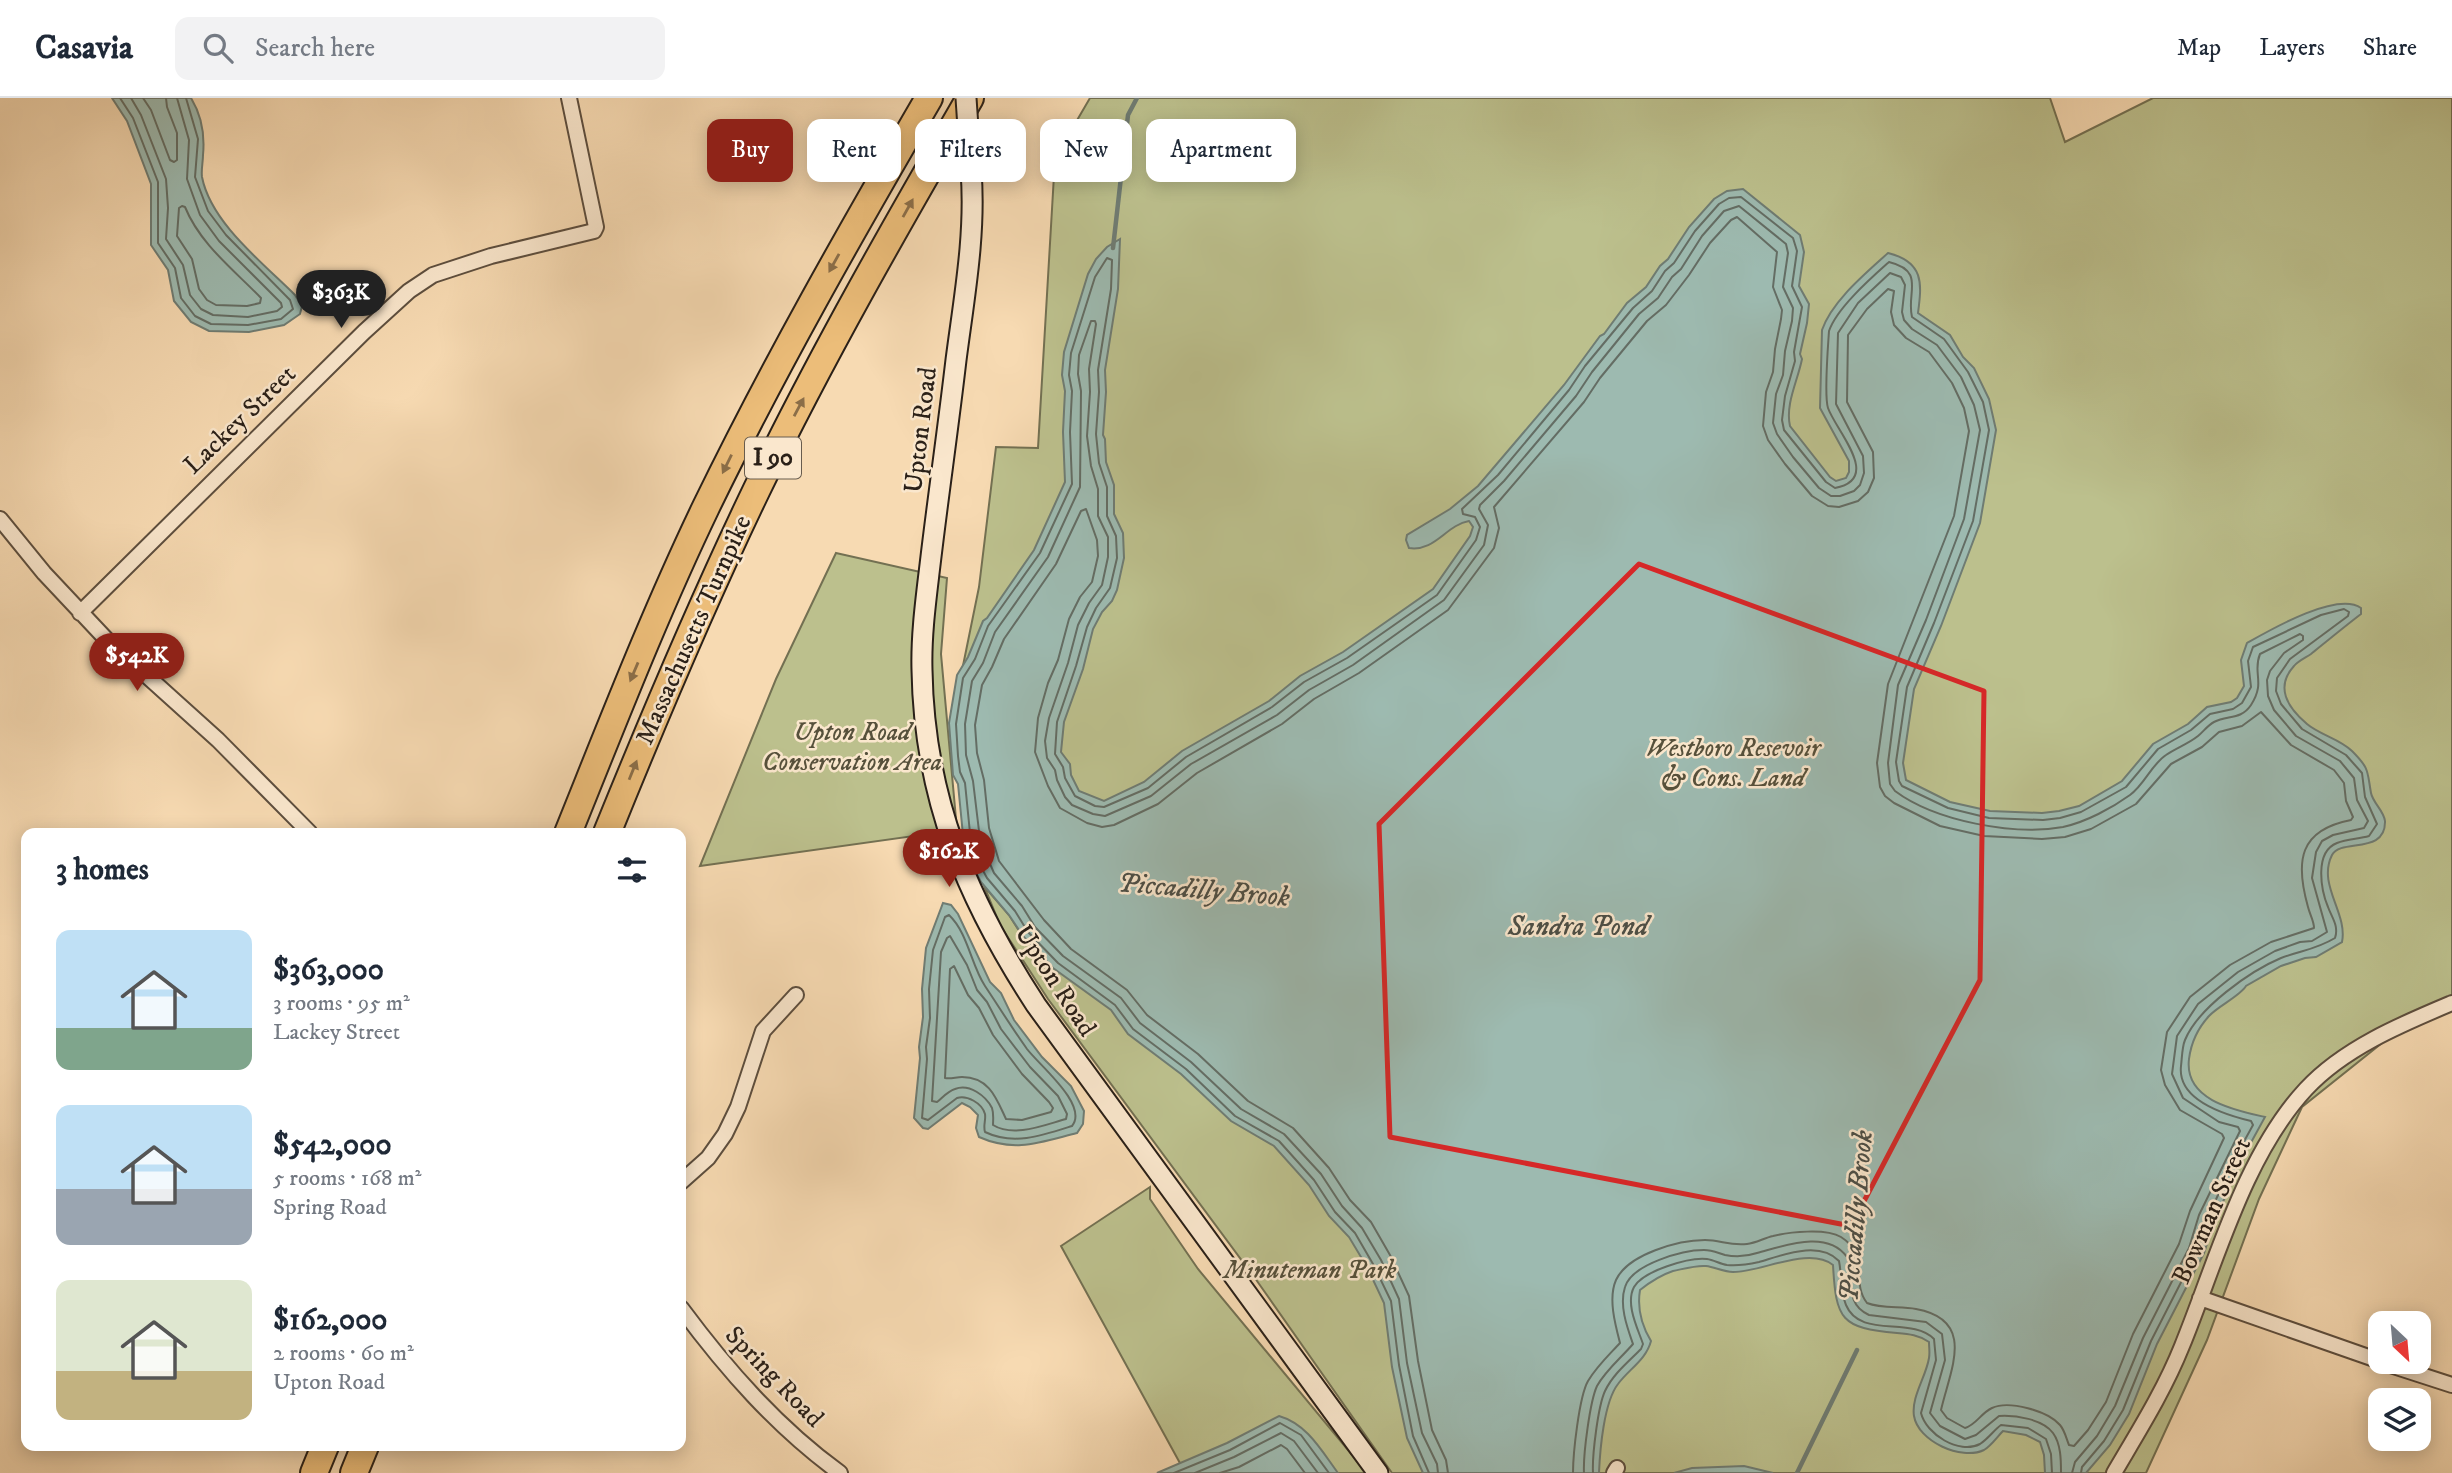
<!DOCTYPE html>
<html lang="en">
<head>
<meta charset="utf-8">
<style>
  body { margin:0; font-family:"IM FELL DW Pica",serif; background:#f2f2f3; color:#1f2937; height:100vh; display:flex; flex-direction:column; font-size:26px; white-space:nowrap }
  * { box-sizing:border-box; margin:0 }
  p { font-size:23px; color:#747a83 }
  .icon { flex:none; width:38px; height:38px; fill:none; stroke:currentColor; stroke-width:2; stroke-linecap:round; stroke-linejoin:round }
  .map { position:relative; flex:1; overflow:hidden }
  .panel { position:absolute; left:21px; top:730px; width:665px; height:623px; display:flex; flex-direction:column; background:#fff; border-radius:14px; box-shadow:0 4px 18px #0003 }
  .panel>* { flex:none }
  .banner { position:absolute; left:707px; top:21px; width:665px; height:63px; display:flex; gap:14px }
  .needle { width:46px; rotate:154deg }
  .tools { position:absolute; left:2368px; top:1213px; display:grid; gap:14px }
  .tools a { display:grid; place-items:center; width:63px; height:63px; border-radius:14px; background:#fff; box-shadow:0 4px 18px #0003; font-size:35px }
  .price { position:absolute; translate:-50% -60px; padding:0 16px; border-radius:24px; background:#8f2418; color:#fff; font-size:23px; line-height:46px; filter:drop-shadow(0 2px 4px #0008) }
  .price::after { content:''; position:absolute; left:50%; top:42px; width:21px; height:16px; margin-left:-10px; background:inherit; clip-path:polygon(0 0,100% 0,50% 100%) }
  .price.selected { background:#222; color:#fff }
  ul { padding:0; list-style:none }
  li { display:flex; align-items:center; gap:21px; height:175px; padding:0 35px }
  li span { display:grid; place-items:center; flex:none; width:196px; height:140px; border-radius:14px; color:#555 }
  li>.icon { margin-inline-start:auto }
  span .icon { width:84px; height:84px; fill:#fffc; stroke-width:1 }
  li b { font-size:30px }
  h2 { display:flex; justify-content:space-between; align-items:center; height:84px; padding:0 35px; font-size:30px }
  .pill { padding:0 24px; border-radius:14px; background:#fff; box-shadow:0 4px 18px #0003; font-size:24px; line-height:63px }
  .pill.selected { background:#8f2418; color:#fff }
  header { display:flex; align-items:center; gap:42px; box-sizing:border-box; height:98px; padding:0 35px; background:#fff; border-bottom:2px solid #e0e1e3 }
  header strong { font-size:33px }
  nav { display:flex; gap:38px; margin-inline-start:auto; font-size:24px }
  .search { width:490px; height:63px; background:#f2f2f3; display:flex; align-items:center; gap:18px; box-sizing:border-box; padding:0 24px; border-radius:14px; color:#747a83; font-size:26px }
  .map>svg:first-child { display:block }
  .green { fill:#bcc08d; stroke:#737052; stroke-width:2 }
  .water { fill:#9dbab0; stroke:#6f7c73; stroke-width:2 }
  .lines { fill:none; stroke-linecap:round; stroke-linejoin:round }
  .shore { stroke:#646d64; stroke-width:2 }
  .stream { stroke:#6f7c73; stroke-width:4.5 }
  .street-casing { stroke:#5d4e3e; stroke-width:18 }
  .secondary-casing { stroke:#2a2018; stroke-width:23 }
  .highway-casing { stroke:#2a2018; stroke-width:30 }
  .street { stroke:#fae7cd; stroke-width:14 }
  .secondary { stroke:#fae7cd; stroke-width:19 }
  .highway { stroke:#ecbd79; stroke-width:26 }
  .secondary-bridge-casing { stroke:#2a2018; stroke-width:23; stroke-linecap:butt }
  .secondary-bridge { stroke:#fae7cd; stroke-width:19 }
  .oneway { fill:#8b6e48 }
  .marked { fill:none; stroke:#d62828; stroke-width:5; stroke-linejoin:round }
  .labels { text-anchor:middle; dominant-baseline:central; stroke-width:5; stroke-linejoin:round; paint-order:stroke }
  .shield { fill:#fae7cd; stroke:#685c4e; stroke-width:2 }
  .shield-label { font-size:24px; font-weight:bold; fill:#2a2018 }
  .street-label { font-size:26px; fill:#2a2018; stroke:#fae7cd }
  .park-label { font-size:26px; font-style:italic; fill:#56503b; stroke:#fae7cd }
  .water-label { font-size:28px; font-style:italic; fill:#4c4e46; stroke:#fae7cd }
</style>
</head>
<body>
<header>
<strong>Casavia</strong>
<div class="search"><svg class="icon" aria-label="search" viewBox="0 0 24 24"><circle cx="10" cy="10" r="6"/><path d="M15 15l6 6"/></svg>Search here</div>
<nav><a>Map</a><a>Layers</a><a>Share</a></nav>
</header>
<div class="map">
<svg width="2452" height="1375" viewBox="0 0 2452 1375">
  <rect width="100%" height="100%" fill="#f7dab2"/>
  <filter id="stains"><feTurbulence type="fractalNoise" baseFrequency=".00286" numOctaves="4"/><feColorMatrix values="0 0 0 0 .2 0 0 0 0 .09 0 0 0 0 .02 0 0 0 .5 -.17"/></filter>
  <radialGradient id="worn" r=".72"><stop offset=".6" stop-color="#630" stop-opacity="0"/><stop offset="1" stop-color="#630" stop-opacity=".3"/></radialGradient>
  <!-- green -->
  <path class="green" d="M1090 0H2050L2065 44 2153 0H2452V899L2422 913 2302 1009 2259 1101 2207 1242 2146 1375H1392L1257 1183 1048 901 1000 827 984 788 1009 817 1023 839 954 612 979 489 996 349 1038 350 1055 60Z
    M836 455 947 480 941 556 957 732 700 768 776 581Z
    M1150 1089V1101L1198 1171 1367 1375H1180L1181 1367 1061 1148Z"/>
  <!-- water -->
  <path class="water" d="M112 0H191C202 18 205 36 203 57 203 64 201 72 202 79 211 125 263 165 295 197L302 208 300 216 284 227 249 234 209 233 191 224 174 203 168 172 151 147V86L127 23Z
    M1743 91 1800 137 1804 154 1799 188 1809 206 1807 225 1800 256 1802 261C1798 282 1785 306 1790 328L1830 379 1836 383 1846 380 1849 374V363L1820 310 1822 232C1832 203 1865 176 1888 155 1924 164 1922 185 1918 215L1950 237 1963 259 1974 270 1989 301 1996 332 1980 425 1941 528 1914 591 1903 665 1906 682 1950 704 1990 713 2042 715 2059 713 2079 708 2122 683 2153 646 2188 626 2207 609 2231 604 2237 600 2244 588 2241 562 2247 545C2270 532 2337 493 2361 510V516C2344 529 2327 543 2311 556 2305 560 2298 563 2294 568 2275 589 2287 609 2307 626 2320 637 2340 641 2352 653 2370 671 2367 673 2371 695 2373 705 2384 713 2385 723 2386 757 2341 740 2332 757 2317 787 2348 815 2342 844L2316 859 2305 860 2281 868 2246 888C2240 898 2218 908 2209 918 2198 930 2191 945 2189 961 2184 1002 2234 1012 2265 1019L2242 1061 2214 1124 2204 1155 2157 1246 2129 1316 2110 1347 2086 1375H2045L2044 1357 2040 1344 2026 1337 2003 1333C1997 1339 1991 1348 1984 1352 1961 1363 1918 1343 1914 1318 1911 1299 1926 1279 1929 1260 1930 1255 1929 1249 1929 1244 1919 1237 1909 1236 1897 1235 1841 1230 1836 1222 1833 1167 1809 1148 1762 1174 1733 1174 1723 1174 1715 1169 1706 1168 1696 1167 1683 1171 1673 1173 1661 1177 1650 1184 1640 1192 1637 1210 1642 1228 1651 1243 1646 1262 1629 1271 1618 1286 1604 1304 1600 1351 1599 1375H1423L1407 1340 1392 1269 1384 1205 1367 1169 1349 1139 1329 1118 1309 1087 1274 1048 1231 1023 1181 976 1128 936 1111 912 1053 870 1023 838 1009 817 981 784 973 769 963 737 958 686 953 677 949 625 957 577 968 559 983 523 987 520 1034 452 1065 384 1063 334 1065 293 1062 277 1064 254 1088 176 1096 161 1107 149 1120 141 1118 191 1105 272 1106 294 1103 337 1105 341 1106 364 1114 387V416L1123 435 1124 460 1117 492 1112 503 1102 514 1093 531 1083 571 1064 624 1061 654 1070 666 1071 677 1079 693 1104 703 1144 684 1182 653 1269 603 1300 578 1343 554 1433 491 1470 438 1473 429 1469 423C1446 427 1435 454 1409 450L1406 442 1407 437 1450 411 1478 388 1564 287 1600 238 1604 236 1627 205 1646 189 1660 168 1668 161 1689 129 1714 101 1727 93Z
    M943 805 951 807 958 816 990 884 1001 895 1014 922 1042 959 1071 988 1084 1013 1083 1026 1077 1035C1041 1044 1015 1055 979 1039L976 1030 978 1017 970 1009 962 1005 928 1031 923 1030 914 1020 920 960 919 949 923 919 922 891 926 850Z
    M1279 1318C1307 1326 1321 1352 1338 1375H1157L1227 1345Z
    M1744 1368 1773 1375H1674L1692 1370Z"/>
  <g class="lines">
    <!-- shore -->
    <path class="shore" d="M120 0 133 20 158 84V145L175 170 181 200 195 218 211 226 248 227 281 221 293 211 290 202 226 137 208 113 195 79 198 41 186 0
      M131 0 141 17 166 81 168 110 166 141 183 167 190 197 201 211 213 217 248 219 277 213 282 209 281 205 219 143 200 117 187 81 189 42 177 0
      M143 0 151 12 170 62 174 64 177 62V35L167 9 166 0
      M182 108 185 109C200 146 234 172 261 200L260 205 247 208 216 207 207 202 199 191 192 161 177 138 179 110Z
      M949 817C968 835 971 867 985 888 999 909 1012 930 1027 951 1039 967 1089 1007 1072 1028 1044 1037 1014 1048 985 1034 983 1027 986 1023 985 1016 982 1005 967 997 957 1000L928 1022 922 1020 927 961 926 949 930 920 929 891 933 852 945 819Z
      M950 838 967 867 977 892 987 904 1001 931 1030 969 1058 998 1067 1016 1066 1021C1044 1027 1014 1040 993 1027 993 1022 994 1016 992 1010 986 998 969 985 955 991 948 993 942 1000 937 1004L932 1003 941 854 947 840Z
      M954 868 968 897 979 910 993 937 1022 976 1049 1004 1053 1010 1051 1014 1022 1022 1006 1021C997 1002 990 979 962 979 956 979 951 981 945 980L950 871Z
      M1174 1375 1230 1352 1280 1325 1301 1337 1329 1375
      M1195 1375 1234 1359 1281 1335 1294 1343 1318 1375
      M1220 1375 1239 1369 1281 1347 1287 1351 1305 1375
      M1429 1375 1413 1338 1399 1267 1391 1203 1373 1166 1355 1135 1335 1114 1314 1082 1279 1043 1235 1018 1186 971 1133 931 1115 907 1058 865 1028 834 1015 813 987 780 980 767 970 735 965 685 960 674 958 658 956 626 963 580 975 561 988 528 1040 455 1072 386 1070 334 1072 293 1069 277 1071 255 1095 179 1107 160 1112 162 1111 191 1098 272 1099 294 1096 336 1099 365 1107 389V418L1116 438 1117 460 1110 490 1096 510 1087 529 1076 568 1057 624 1055 656 1063 669 1065 680 1075 698 1095 708 1104 709 1148 690 1186 659 1272 609 1304 584 1347 560 1437 497 1476 442 1480 429 1475 419 1463 416 1462 411 1498 377 1569 292 1585 268 1633 210 1652 193 1665 173 1674 165 1695 133 1719 106 1729 100 1741 99 1793 140 1797 153 1792 188 1802 209 1794 254 1795 263 1785 298 1782 322 1784 332 1826 384 1835 390C1883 381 1836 333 1828 310 1824 298 1828 248 1829 233 1837 210 1870 181 1889 164 1926 173 1906 195 1912 219L1944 241 1968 274 1983 304 1989 332 1973 423 1934 525 1907 589 1896 664 1899 683 1902 688 1948 710 1989 720 2043 722 2060 720 2081 714 2126 689 2158 651 2191 632 2210 616 2233 611 2242 605 2251 589 2248 563 2253 549 2321 517 2344 511 2349 514 2348 518 2290 561 2277 580 2276 593 2281 606 2302 631 2346 657 2362 675 2365 699 2377 726 2369 738C2359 741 2347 741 2337 745 2314 754 2321 792 2328 809 2332 820 2339 828 2335 840 2315 852 2302 852 2281 860 2250 873 2198 910 2185 942 2182 949 2182 960 2181 968 2177 1003 2226 1017 2251 1023L2253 1027 2236 1058 2207 1121 2197 1153 2151 1243 2123 1312 2104 1343 2082 1369 2081 1375
      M1438 1375 1437 1366 1422 1335 1407 1265 1399 1201 1381 1162 1362 1130 1342 1108 1321 1076 1284 1036 1241 1011 1191 964 1140 925 1121 900 1063 858 1035 829 1022 808 994 775 984 752 979 733 973 683 966 657 965 626 972 583 983 565 995 534 1048 459 1080 389 1081 293 1078 276 1079 257 1091 223H1095L1096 226 1089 271 1090 294 1087 338 1091 368 1098 391V418L1108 439V459L1102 487 1089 505 1078 527 1068 565 1049 620 1045 643 1047 660 1055 672 1057 682 1065 699 1072 707 1093 716 1105 718 1151 698 1191 666 1277 617 1309 592 1353 567 1444 502 1484 447 1488 427 1479 411 1480 407 1504 383 1576 298 1592 274 1639 216 1658 200 1672 179 1681 171 1702 138 1724 113 1739 108 1786 146 1788 155 1783 189 1793 210 1792 223 1785 253 1783 277 1776 296 1773 325 1777 336 1793 359 1819 390 1831 398H1840L1854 393 1860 387 1864 375 1863 358 1836 306 1838 235 1858 205 1890 175 1901 179 1905 187 1902 214 1904 222 1912 231 1937 247 1961 279 1974 307 1980 332 1964 421 1926 522 1898 587 1888 665 1890 686 1895 693C1935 723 2014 738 2063 729 2086 724 2112 710 2130 697 2145 686 2151 667 2166 657 2176 650 2188 646 2198 638 2203 634 2208 627 2214 624 2228 617 2241 622 2251 607 2266 584 2252 575 2260 556L2300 536 2303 538V542L2284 555 2270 573 2267 582 2268 598 2274 612 2296 638 2340 663 2354 680 2357 702 2368 723 2364 730 2333 737 2322 743 2316 754 2312 780 2327 834 2312 843 2300 844 2275 853 2238 874 2198 906 2177 938 2172 976 2183 1000 2219 1024 2238 1029 2240 1033 2199 1117 2189 1150 2143 1240 2115 1308 2097 1338 2075 1364 2072 1375
      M1448 1375 1446 1362 1432 1332 1418 1263 1409 1198 1390 1157 1371 1124 1350 1102 1329 1070 1293 1030 1248 1003 1198 956 1147 917 1127 892 1071 851 1044 822 999 763 989 730 984 682 977 655 975 627 982 587 992 569 1004 541 1056 466 1081 413 1086 411 1097 442 1098 458 1092 484 1080 499 1069 521 1058 562 1048 585 1038 620 1035 654 1048 688 1060 710 1087 725 1102 729 1114 727 1158 706 1197 675 1282 626 1314 601 1359 575 1448 512 1494 450 1499 430 1494 409 1584 304 1600 280 1647 223 1666 207 1689 177 1710 145 1731 122 1737 119 1777 154 1773 189 1782 212 1781 221 1775 251 1773 274 1766 294 1763 328 1768 342 1785 366 1812 398 1828 408 1839 409 1858 403 1868 394 1874 380 1873 354 1847 304 1848 237 1867 211 1888 191 1894 193 1891 214 1894 227 1906 240 1929 254 1952 285 1964 310 1969 333 1954 418 1888 586 1877 665 1880 689 1885 698 1894 705 1940 728 1984 738 2042 741 2065 739 2091 731 2136 706 2171 666 2202 649 2219 634 2242 628 2261 614 2291 647 2334 672 2344 685 2346 703 2353 719 2351 722C2299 732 2295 763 2308 809 2310 817 2314 823 2314 830L2271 844 2230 867 2190 899 2167 934 2161 972 2165 987 2180 1012 2222 1036 2224 1040 2190 1113 2179 1146 2133 1236 2106 1304 2088 1332 2074 1348 2069 1347C2066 1340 2065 1333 2060 1327 2048 1313 2009 1302 1992 1310 1981 1315 1976 1327 1965 1330L1947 1320 1941 1312C1950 1272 1977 1222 1916 1211 1900 1208 1882 1211 1867 1205 1850 1183 1871 1158 1841 1139 1826 1130 1789 1134 1773 1138 1764 1140 1756 1145 1747 1146 1729 1148 1721 1142 1705 1142 1679 1142 1628 1156 1616 1182 1608 1200 1615 1226 1620 1245 1609 1257 1597 1268 1588 1283 1579 1299 1573 1356 1573 1375
      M1584 1375C1583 1357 1590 1303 1597 1288 1606 1272 1621 1260 1633 1246 1627 1229 1619 1207 1625 1189 1632 1166 1683 1152 1704 1152 1712 1152 1718 1155 1725 1157 1735 1159 1748 1158 1757 1155 1784 1148 1827 1131 1847 1159 1854 1181 1844 1206 1869 1217L1926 1224 1942 1236 1945 1262 1930 1315 1940 1328 1965 1341 1976 1337 1999 1318C2015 1317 2043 1321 2053 1335 2061 1346 2061 1362 2061 1375
      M1593 1375C1592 1358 1598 1308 1605 1293 1613 1276 1629 1263 1641 1251L1643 1246C1638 1231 1625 1206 1634 1189 1643 1173 1689 1159 1707 1161 1714 1162 1720 1166 1727 1167 1737 1168 1750 1166 1759 1164 1783 1157 1819 1142 1839 1163 1842 1178 1840 1193 1846 1207 1860 1241 1911 1218 1934 1241L1936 1262 1921 1315C1926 1336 1959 1357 1980 1346 1988 1341 1994 1332 2001 1327L2028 1330 2046 1341 2051 1356 2052 1375"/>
    <!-- stream -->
    <path class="stream" d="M1113 150 1128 17 1137 0
      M1797 1375 1857 1252"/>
    <defs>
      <path id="street" d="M0 421 44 475 106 541 218 642 310 735
        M80 515 364 234 409 193 433 177 491 158 594 133 596 129 569 0
        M681 1084 708 1060 725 1036 738 1009 763 933 796 897
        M2200 1200 2380 1263
        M681 1210C727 1272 777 1329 840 1375
        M2381 1264 2452 1287
        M1614 1375 1617 1370
        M2114 1375C2138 1334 2164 1293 2182 1248 2216 1165 2244 1058 2306 991 2344 950 2402 926 2452 905"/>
      <path id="secondary" d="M971 73C976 136 964 200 956 262 948 331 938 399 930 467 926 501 921 537 922 572 924 700 967 801 1036 907L1378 1375"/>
      <path id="highway" d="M568 735C612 626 655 515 706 409 774 269 851 134 929 0
        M607 735C654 619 703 503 757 391 822 257 896 128 970 0
        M314 1375 325 1348
        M354 1375 365 1348"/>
    </defs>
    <!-- street casing -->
    <use href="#street" class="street-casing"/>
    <!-- secondary casing -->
    <use href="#secondary" class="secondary-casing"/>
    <!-- highway casing -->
    <use href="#highway" class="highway-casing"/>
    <!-- street -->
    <use href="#street" class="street"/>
    <!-- secondary -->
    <use href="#secondary" class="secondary"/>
    <!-- highway -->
    <use href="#highway" class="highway"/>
    <defs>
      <path id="secondary-bridge" d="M966 0 971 73"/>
    </defs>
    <!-- secondary-bridge casing -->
    <use href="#secondary-bridge" class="secondary-bridge-casing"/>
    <!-- secondary-bridge -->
    <use href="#secondary-bridge" class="secondary-bridge"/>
  </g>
  <!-- one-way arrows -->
  <defs><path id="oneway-solid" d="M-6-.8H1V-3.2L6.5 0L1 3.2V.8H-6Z" transform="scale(1.75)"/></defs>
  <g class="oneway">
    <use href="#oneway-solid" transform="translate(908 110) rotate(-61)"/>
    <use href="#oneway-solid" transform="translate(834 165) rotate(119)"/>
    <use href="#oneway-solid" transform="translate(799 309) rotate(-62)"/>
    <use href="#oneway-solid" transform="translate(727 366) rotate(116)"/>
    <use href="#oneway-solid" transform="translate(634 574) rotate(113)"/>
    <use href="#oneway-solid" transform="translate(633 672) rotate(-68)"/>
  </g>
  <!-- marked area -->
  <path class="marked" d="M1639 466 1984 593 1980 882 1851 1128 1390 1039 1379 726Z"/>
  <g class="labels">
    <!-- shield labels -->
    <rect class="shield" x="745" y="339.5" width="56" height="41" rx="5"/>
    <g class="shield-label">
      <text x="773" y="360">I 90</text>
    </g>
    <!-- street labels -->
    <g class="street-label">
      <text transform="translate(240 322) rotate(-44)">Lackey Street</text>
      <text transform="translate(921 332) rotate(-83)">Upton Road</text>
      <text transform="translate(694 532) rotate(-66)">Massachusetts Turnpike</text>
      <text transform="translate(1055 883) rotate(57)">Upton Road</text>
      <text transform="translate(2212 1113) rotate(-66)">Bowman Street</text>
      <text transform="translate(774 1279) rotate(46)">Spring Road</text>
    </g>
    <!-- park labels -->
    <g class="park-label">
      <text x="852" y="634">Upton Road<tspan x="852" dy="30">Conservation Area</tspan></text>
      <text x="1733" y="650">Westboro Resevoir<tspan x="1733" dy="30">&amp; Cons. Land</tspan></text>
      <text x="1310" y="1172">Minuteman Park</text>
    </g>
    <!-- water labels -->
    <g class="water-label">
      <text transform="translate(1204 792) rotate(5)">Piccadilly Brook</text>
      <text x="1578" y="828">Sandra Pond</text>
      <text transform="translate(1856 1118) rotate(-85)">Piccadilly Brook</text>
    </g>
  </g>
  <rect width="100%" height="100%" filter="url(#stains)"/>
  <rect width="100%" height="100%" fill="url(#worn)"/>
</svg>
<div class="tools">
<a><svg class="needle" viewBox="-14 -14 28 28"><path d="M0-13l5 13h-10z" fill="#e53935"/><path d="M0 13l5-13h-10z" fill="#747a83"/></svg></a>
<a><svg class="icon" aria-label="layers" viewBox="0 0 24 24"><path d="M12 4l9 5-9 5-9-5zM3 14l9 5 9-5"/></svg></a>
</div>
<b class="price selected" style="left:341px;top:232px">$363K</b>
<b class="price" style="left:137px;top:595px">$542K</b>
<b class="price" style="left:949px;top:791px">$162K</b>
<div class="banner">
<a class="pill selected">Buy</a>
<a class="pill">Rent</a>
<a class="pill">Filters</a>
<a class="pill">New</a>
<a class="pill">Apartment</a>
</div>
<section class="panel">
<h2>3 homes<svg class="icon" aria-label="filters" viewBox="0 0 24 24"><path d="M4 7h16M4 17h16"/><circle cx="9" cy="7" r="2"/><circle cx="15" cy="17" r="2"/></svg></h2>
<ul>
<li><span style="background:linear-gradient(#bfe0f5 70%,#7fa58c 0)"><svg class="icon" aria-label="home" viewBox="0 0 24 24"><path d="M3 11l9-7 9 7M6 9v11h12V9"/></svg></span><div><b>$363,000</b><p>3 rooms · 95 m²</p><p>Lackey Street</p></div></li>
<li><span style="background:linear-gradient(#bfe0f5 60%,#9aa5b1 0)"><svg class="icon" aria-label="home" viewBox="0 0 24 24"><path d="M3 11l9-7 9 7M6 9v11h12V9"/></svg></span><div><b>$542,000</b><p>5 rooms · 168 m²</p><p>Spring Road</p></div></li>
<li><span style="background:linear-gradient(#dfe7d0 65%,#c2b280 0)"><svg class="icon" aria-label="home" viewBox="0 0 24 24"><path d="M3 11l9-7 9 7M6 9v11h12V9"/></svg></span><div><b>$162,000</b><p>2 rooms · 60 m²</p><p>Upton Road</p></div></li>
</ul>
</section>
</div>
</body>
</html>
